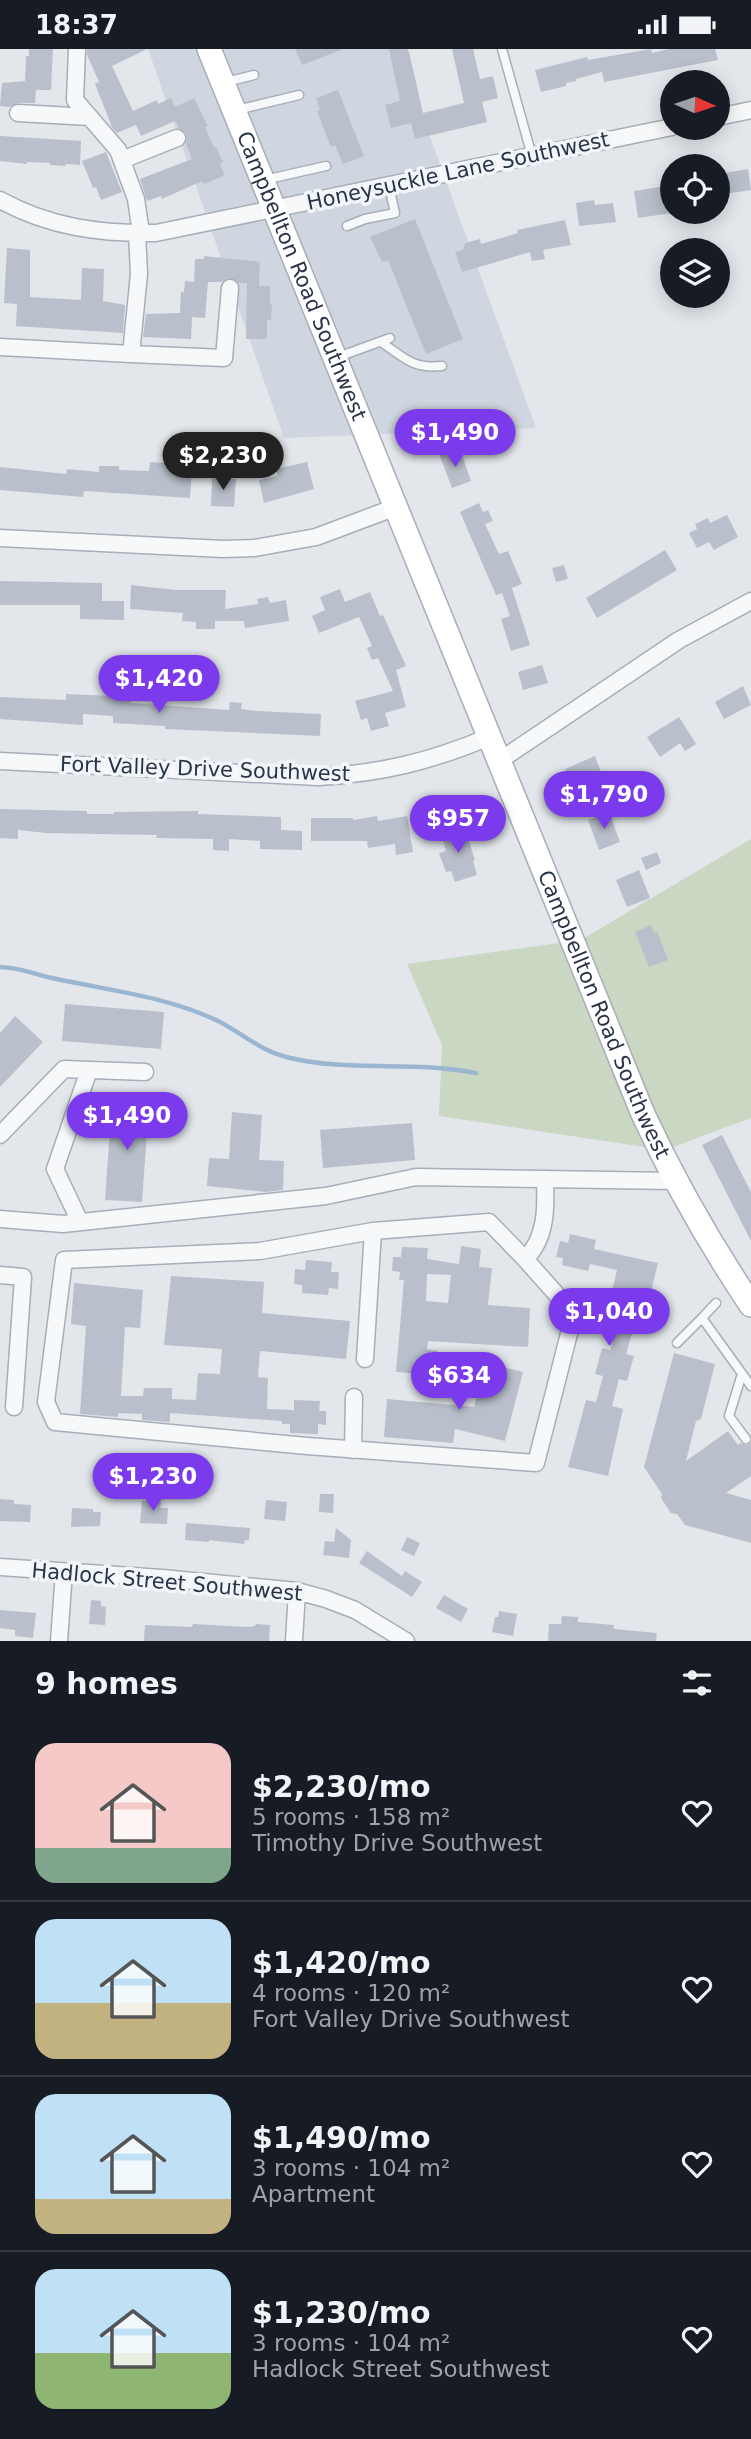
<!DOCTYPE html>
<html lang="en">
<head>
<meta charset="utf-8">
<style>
  body { margin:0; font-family:"DejaVu Sans",sans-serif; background:#20242c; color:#f1f3f6; height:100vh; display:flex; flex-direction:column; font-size:26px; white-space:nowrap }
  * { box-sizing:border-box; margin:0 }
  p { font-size:23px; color:#9ea1a6 }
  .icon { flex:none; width:38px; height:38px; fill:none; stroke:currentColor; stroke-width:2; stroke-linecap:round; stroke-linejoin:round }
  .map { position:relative; height:1592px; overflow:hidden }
  .sheet { display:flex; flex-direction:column; background:#171b24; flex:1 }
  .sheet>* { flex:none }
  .needle { width:46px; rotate:93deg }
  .buttons { position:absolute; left:660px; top:21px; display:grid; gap:14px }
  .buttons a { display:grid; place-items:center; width:70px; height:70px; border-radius:50%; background:#171b24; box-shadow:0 4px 18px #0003; font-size:35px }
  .price { position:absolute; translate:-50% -60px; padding:0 16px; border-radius:24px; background:#7c3aed; color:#fff; font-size:23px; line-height:46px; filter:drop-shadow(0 2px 4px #0008) }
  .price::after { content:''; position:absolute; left:50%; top:42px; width:21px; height:16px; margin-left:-10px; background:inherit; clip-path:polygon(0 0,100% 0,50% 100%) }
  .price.selected { background:#222; color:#fff }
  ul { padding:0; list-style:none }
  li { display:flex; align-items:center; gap:21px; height:175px; padding:0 35px }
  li+li { border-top:2px solid #363941 }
  li span { display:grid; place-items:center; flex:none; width:196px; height:140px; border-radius:21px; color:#555 }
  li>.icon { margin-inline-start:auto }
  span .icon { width:84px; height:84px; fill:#fffc; stroke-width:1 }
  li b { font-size:30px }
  h2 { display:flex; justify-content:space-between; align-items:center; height:84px; padding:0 35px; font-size:30px }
  .status { display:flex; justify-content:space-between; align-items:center; height:49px; padding:0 35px; background:#171b24; direction:ltr }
  .status svg { height:19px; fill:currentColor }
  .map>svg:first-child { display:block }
  .built { fill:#d0d6df }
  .green { fill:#c9d7c3 }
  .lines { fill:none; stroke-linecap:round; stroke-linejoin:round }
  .stream { stroke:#9ab6d0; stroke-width:4.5 }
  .building { fill:#b9c0cb; fill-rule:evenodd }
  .lane-casing { stroke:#a7aeb7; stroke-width:11 }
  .street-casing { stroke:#a7aeb7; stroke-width:19 }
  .secondary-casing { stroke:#a7aeb7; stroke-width:26 }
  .lane { stroke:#f6f8fa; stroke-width:8 }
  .street { stroke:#f6f8fa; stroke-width:16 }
  .secondary { stroke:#fff; stroke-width:23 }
  .labels { text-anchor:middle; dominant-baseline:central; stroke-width:7; stroke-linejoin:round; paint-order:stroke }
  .street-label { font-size:21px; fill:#283447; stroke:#f3f6f9 }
</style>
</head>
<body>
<div class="status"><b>18:37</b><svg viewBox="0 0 49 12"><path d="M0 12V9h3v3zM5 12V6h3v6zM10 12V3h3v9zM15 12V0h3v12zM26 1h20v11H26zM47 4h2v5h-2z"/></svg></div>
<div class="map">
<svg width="751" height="1592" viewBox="0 0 751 1592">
  <rect width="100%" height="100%" fill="#e3e7ec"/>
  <!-- built -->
  <path class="built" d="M148 0H398L536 379 284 389Z"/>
  <!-- green -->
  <path class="green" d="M751 790V1069L665 1101 439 1067 442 996 407 915 581 891Z"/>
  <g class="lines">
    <!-- stream -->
    <path class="stream" d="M0 918C18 918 34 925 52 929 106 941 165 947 216 971 241 983 259 1001 286 1008 349 1024 413 1011 476 1024"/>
  </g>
  <!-- building -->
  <path class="building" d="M29 0H53L51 41H36L35 54H18L9 58 0 57 2 34 25 32 26 7H29Z
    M87 0H147L112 17 133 62 157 51 158 55 171 49 175 58 194 49 208 77 205 78 214 99 216 98 223 113 220 115 225 126 204 135 202 132 162 150 161 147 147 152 140 130 192 110 186 95 187 86 179 79 175 72 141 87 136 76 117 84 112 78 95 35 99 33 87 6Z
    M295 0H341V1L302 16Z
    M389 0H407L409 3 423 64 464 54 452 0H473L480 30 493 27 498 49 482 53 487 73 415 90 411 74 391 79 385 56 400 52Z
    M651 0 652 4 669 0H715L718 11 604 33 602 23 576 30V32L566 34V37L541 43 535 21 587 8 588 11Z
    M338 41 364 107 343 115 335 96 331 98 317 62 320 61 316 49Z
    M0 87 81 92 80 116 66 115 65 117 50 116V114L27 113V115L0 112Z
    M106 103 122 143 101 151 96 138 93 139 82 112Z
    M748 120 751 141 718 146V125Z
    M672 136V164L638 169 634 142Z
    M594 151 595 156 613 154 616 173 579 177 576 154Z
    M415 170 463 290 426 305 388 211 382 213 370 188Z
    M565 171 571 196 543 201 545 210 532 212 530 203 462 223 455 203 463 201 465 194 480 190 481 195 518 184 517 181Z
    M7 199 30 201V248L81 251 82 219 104 220 103 252 125 256 123 284 16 277 17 255 4 254Z
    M204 207 260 213 259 237H270V255H272L271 271H267V290H246L247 234H239L230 229 221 233H208L205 269 192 268 191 290 143 288 146 265 180 264 181 243H184L185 232 194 233 195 210H204Z
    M452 400 456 411 463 409 471 432 452 439 439 405Z
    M150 413 165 414V418L192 420 190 449 84 442 83 448 0 441V418L66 425 67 420 99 423V417H119V421L149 422Z
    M307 413 314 440 264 454 259 431 278 427 276 420Z
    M212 429 236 430 234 458 211 457Z
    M479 454 483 463 488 461 493 472 485 475 499 505 508 502 522 535 512 539 530 596 511 602 501 570 510 567 502 544 496 546 460 463Z
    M727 466 738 488 714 501 709 493 697 499 689 484 697 480 695 475 708 469 710 474Z
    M665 501 677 521 597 569 586 549Z
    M564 516 568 530 556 533 552 519Z
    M0 532 102 534V552H124V571L80 570V556H0Z
    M131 536 176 541H226L225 560 258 555 257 550 268 548 270 554 286 551 289 572 245 579 244 572H215V580H196V573L182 572 183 564 130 560Z
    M340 540 345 553 370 543 380 567 383 566 406 617 396 621 406 658 385 664 389 677 371 682 367 669 361 671 355 652 393 642 378 609 372 611 367 599 372 597 359 568 319 584 312 567 325 561 320 548Z
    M542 616 548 634 523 641 518 623Z
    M743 637 751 656 724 670 715 653Z
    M114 643 131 644V654L229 661 230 653 242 654 241 660 257 662 321 665 320 687 165 680V677L113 674V667L83 665V676L0 670V648L66 651V645L114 647Z
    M679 668 696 695 685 702 680 694 660 708 647 688Z
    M595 707 603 728 574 741 565 720Z
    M0 760 87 762V765H114V763L198 762V765L281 768V781L302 782V801L260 800V792L229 790V802L213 801V790L156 789 157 786 46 784 18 781V790L0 789Z
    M609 763 620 793 599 801 588 771Z
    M377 767 378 772 407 767 413 803 396 806 395 795 368 799 367 792H311V769H353V771Z
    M464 777 475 811 473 812 477 826 455 833 451 822 446 823 439 804 446 802 441 785Z
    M657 803 661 814 646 821 641 809Z
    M639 821 650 849 627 858 616 831Z
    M651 876 654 884 657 882 668 911 649 918 635 883Z
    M65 955 164 963 161 1000 62 992Z
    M15 967 43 993 0 1038V984Z
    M112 1052 149 1055 142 1153 105 1151Z
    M232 1063 262 1066 259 1111 284 1112 283 1141 266 1143 207 1137 209 1109 229 1110Z
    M412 1074 415 1111 323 1119 320 1081Z
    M722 1086 751 1143V1192L702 1096Z
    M570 1185 596 1191 594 1200 658 1214 641 1283 633 1281 626 1305 634 1307 627 1332 619 1330 612 1357 623 1360 608 1427 568 1418 586 1351 596 1353 603 1327 595 1325 602 1299 610 1301 617 1277 604 1274 617 1221 590 1215 588 1222 562 1216 563 1209 556 1208 560 1192 568 1194Z
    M461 1197 481 1200 479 1218 492 1219 488 1256 530 1259 528 1298 428 1292 427 1300 438 1302 436 1326 396 1323 404 1231H399L400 1223 392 1222 393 1208H401L402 1198 428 1199 427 1210 459 1215ZM427 1225 451 1226 448 1254 426 1252Z
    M306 1211 332 1213 331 1223H339L338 1240 329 1239 328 1246 302 1244V1236L294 1235 295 1220 305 1221Z
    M171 1227 264 1233 262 1264 350 1272 346 1310 260 1302 258 1328 268 1329 267 1360 294 1361V1351L320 1352 319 1362H326V1376L318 1375V1385L290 1384V1375H282V1372L170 1364V1373L142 1371V1365L118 1364V1368L80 1365 86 1277 71 1275 74 1234 143 1241 140 1279 125 1278 121 1347H143L144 1339H172V1350L196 1351 198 1324 220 1325 222 1300 164 1296Z
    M674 1304 715 1315 701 1370 696 1372 686 1412 728 1382 738 1396 740 1394 747 1396 751 1394V1427L726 1444 751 1451V1494L685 1476 677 1465 671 1464 661 1449 662 1445 644 1418Z
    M486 1314 523 1323 505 1392 455 1380 453 1394 384 1388 387 1350 474 1358Z
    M320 1445H334L333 1464 319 1463Z
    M0 1450 14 1451V1455L31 1456 30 1473 0 1472Z
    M266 1451 287 1453 285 1472 264 1470Z
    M142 1452 161 1453 160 1459H168L167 1475 140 1474Z
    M72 1459 93 1460V1463H101L100 1477 71 1478Z
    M186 1474 250 1479 249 1491H245L244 1495 209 1491V1493L185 1491Z
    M336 1479 351 1491 349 1509 323 1506 325 1492 334 1493Z
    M407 1488 420 1494 414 1507 401 1501Z
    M367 1502 402 1527 405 1522 422 1533 412 1548 359 1514Z
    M444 1546 468 1560 461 1573 436 1559Z
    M91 1551 101 1552V1557L106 1558 105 1576 89 1575Z
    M0 1561 36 1564 33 1589 15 1587V1581L0 1579Z
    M499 1562 517 1565 513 1587 492 1583 495 1568H498Z
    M562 1567 578 1568V1573L614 1576V1580L657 1584 656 1592H548L549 1575H561Z
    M193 1575 248 1578 255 1577 256 1575 270 1576 269 1592H144L145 1576 192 1578Z"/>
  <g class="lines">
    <defs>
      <path id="lane" d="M502 0 532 107
        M226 33 254 26
        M237 61 299 46
        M264 131 326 117
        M347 177 365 170 395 164 389 137
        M381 293C405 309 412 320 442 317
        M338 308 390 289
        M702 1269 716 1254
        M677 1294 702 1269 751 1337
        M742 1325 729 1367 746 1390"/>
      <path id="street" d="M77 0 75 51 118 101 136 150 141 184
        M18 64 90 68
        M718 68 751 61
        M122 111 177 89
        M0 151C49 178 100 185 156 184L672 78
        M137 184 139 225 131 305 224 309 230 239
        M0 298 131 305
        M0 489 223 500 255 499 316 488 396 458
        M0 712 318 728C382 724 429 713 489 688
        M499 712 679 591 751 552
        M0 1086 64 1020 145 1023
        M0 1170 63 1175 326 1147 416 1128 674 1132
        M80 1173 55 1120 89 1021
        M525 1210 574 1265 536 1414 307 1397 55 1373 46 1353 64 1211 260 1202 373 1182 489 1173 525 1210C547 1189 546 1158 545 1130
        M0 1226 23 1228 14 1358
        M365 1310 373 1182
        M353 1401 354 1348
        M0 1518 162 1529 297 1542 326 1550 355 1561 406 1592
        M59 1592 64 1523
        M294 1592 297 1542"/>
      <g id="secondary">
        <path id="s1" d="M209 0 643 1065C674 1132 710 1195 751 1256"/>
      </g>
    </defs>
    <!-- lane casing -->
    <use href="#lane" class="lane-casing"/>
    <!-- street casing -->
    <use href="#street" class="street-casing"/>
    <!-- secondary casing -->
    <use href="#secondary" class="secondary-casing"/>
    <!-- lane -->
    <use href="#lane" class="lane"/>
    <!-- street -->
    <use href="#street" class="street"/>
    <!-- secondary -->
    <use href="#secondary" class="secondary"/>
  </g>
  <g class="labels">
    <!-- street labels -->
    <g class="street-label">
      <text transform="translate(458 122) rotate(-12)">Honeysuckle Lane Southwest</text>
      <text stroke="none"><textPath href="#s1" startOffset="245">Campbellton Road Southwest</textPath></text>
      <text transform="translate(205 720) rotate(2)">Fort Valley Drive Southwest</text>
      <text stroke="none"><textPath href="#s1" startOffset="1043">Campbellton Road Southwest</textPath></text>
      <text transform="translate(167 1533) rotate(5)">Hadlock Street Southwest</text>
    </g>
  </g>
</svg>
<div class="buttons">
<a><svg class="needle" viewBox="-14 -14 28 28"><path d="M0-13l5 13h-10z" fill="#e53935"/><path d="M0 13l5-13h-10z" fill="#9ea1a6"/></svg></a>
<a><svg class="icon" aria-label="locate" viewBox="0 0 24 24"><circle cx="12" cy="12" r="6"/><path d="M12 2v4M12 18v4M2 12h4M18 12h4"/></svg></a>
<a><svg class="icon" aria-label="layers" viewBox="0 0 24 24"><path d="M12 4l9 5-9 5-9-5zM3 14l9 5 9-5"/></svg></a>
</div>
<b class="price" style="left:455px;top:420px">$1,490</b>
<b class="price selected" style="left:223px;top:443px">$2,230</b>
<b class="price" style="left:159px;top:666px">$1,420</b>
<b class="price" style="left:604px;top:782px">$1,790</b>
<b class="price" style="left:458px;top:806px">$957</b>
<b class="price" style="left:127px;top:1103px">$1,490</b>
<b class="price" style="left:609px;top:1299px">$1,040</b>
<b class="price" style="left:459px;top:1363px">$634</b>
<b class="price" style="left:153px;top:1464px">$1,230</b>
</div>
<section class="sheet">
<h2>9 homes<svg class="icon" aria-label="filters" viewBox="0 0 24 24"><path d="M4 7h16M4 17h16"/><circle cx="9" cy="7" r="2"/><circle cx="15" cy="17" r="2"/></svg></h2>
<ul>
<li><span style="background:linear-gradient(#f6c9c9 75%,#7fa58c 0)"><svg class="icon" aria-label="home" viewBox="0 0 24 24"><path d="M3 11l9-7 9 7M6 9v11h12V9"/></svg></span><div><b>$2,230/mo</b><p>5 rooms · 158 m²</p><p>Timothy Drive Southwest</p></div><svg class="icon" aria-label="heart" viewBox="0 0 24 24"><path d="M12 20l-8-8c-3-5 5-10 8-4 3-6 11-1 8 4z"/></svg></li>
<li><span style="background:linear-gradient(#bfe0f5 60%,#c2b280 0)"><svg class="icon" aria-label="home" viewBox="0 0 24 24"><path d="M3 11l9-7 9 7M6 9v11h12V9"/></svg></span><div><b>$1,420/mo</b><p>4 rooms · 120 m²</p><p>Fort Valley Drive Southwest</p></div><svg class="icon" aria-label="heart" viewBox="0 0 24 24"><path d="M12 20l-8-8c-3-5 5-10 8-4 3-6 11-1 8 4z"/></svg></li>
<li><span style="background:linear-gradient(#bfe0f5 75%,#c2b280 0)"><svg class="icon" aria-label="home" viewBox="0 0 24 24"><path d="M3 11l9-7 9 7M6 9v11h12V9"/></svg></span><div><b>$1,490/mo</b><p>3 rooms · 104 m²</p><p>Apartment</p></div><svg class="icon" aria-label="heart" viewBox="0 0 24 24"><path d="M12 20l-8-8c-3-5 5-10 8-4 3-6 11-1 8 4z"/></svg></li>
<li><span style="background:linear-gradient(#bfe0f5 60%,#8fb573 0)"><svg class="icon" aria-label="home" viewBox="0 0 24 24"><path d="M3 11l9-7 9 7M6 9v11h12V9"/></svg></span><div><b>$1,230/mo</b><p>3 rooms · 104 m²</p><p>Hadlock Street Southwest</p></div><svg class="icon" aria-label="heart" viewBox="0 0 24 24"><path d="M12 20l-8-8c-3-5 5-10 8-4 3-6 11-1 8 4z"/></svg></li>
</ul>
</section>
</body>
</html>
